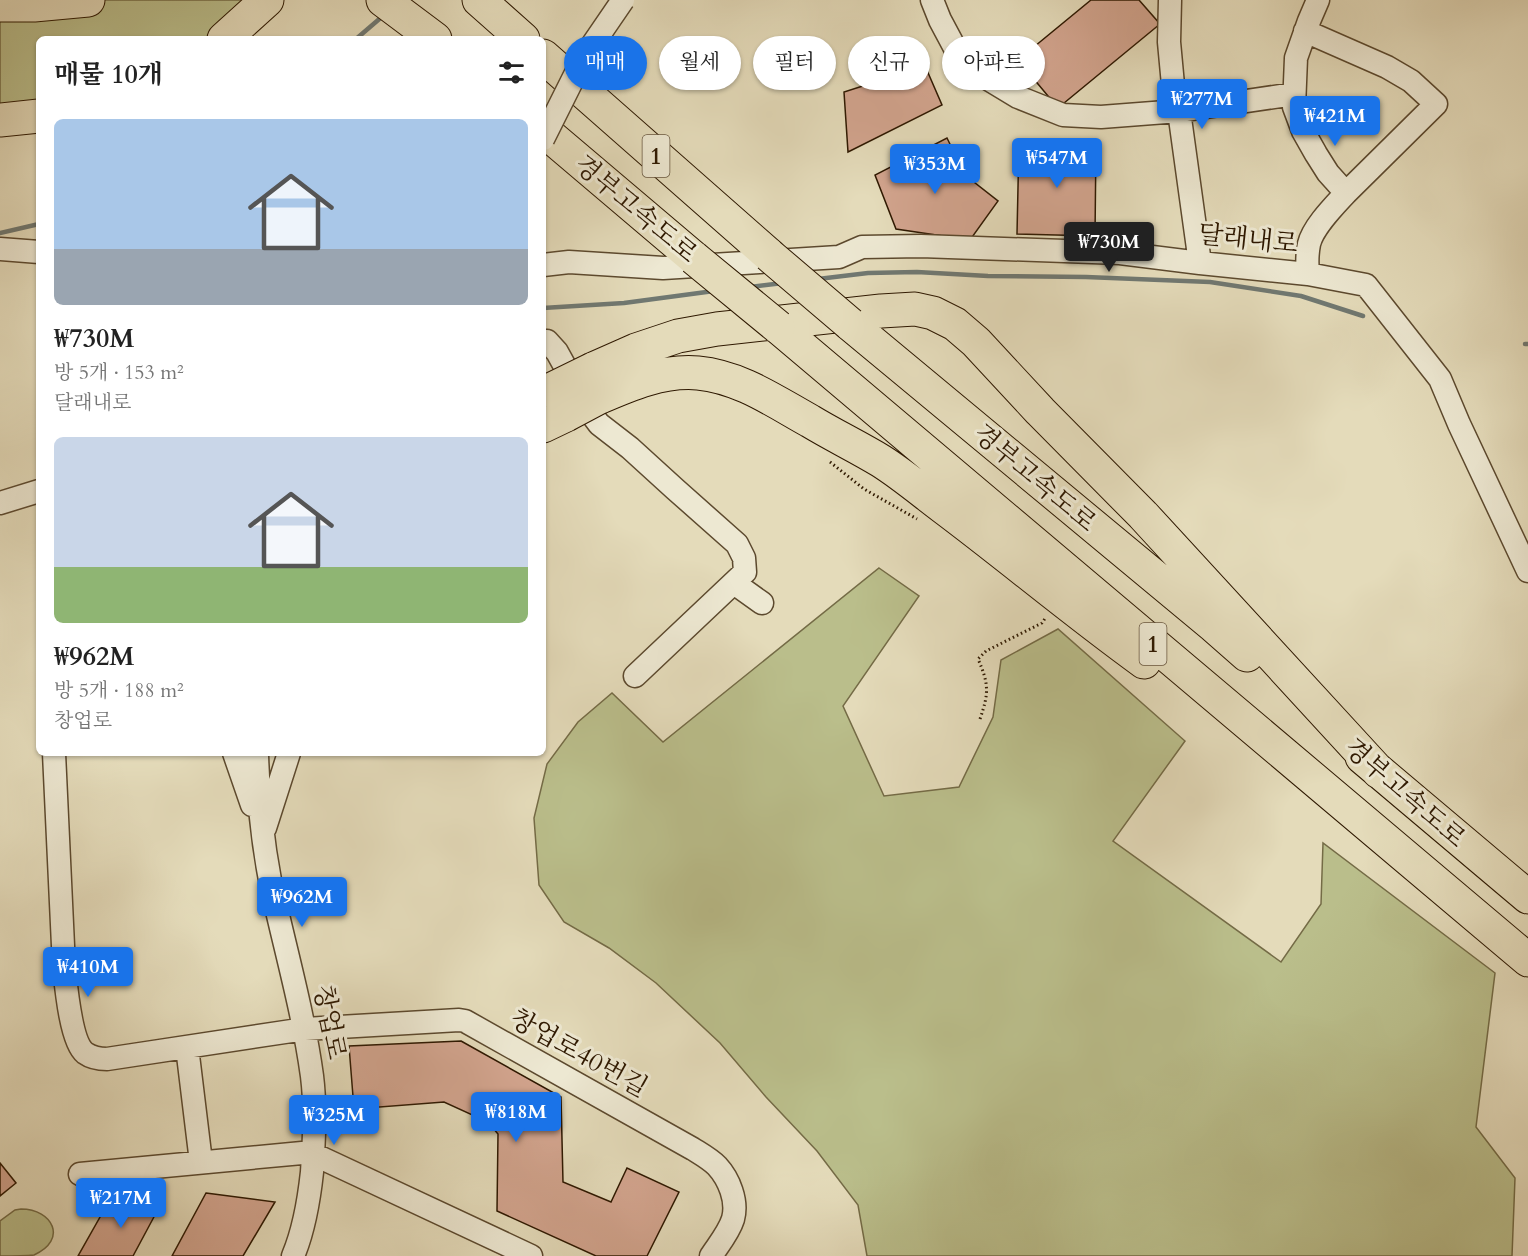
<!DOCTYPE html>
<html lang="ko">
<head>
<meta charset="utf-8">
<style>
  body { margin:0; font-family:Cardo,"Noto Serif KR",serif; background:#f2f2f2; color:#222; height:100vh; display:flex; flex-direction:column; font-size:22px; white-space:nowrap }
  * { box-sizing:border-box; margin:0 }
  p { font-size:20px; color:#767676 }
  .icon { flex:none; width:33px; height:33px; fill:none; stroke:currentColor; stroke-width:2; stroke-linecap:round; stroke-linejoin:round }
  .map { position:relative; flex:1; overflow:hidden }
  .panel { position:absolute; left:36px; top:36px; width:510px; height:720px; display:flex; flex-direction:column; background:#fff; border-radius:9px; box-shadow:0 2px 4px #0004 }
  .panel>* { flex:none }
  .hud { position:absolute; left:564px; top:36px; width:570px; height:54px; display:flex; gap:12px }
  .price { position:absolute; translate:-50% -51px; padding:0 14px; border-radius:6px; background:#1a73e8; color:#fff; font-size:20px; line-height:39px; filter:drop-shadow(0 2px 3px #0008) }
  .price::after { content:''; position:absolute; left:50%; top:36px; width:18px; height:14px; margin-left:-9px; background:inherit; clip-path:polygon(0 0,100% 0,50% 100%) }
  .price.selected { background:#222; color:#fff }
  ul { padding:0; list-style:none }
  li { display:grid; align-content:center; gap:12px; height:318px; padding:0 18px }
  li span { display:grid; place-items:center; height:186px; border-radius:9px; color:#555 }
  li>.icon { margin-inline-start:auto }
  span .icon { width:108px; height:108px; fill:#fffc; stroke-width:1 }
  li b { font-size:26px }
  h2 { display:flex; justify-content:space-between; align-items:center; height:72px; padding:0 18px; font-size:26px }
  .tag { padding:0 21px; border-radius:27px; background:#fff; box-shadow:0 2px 4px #0004; font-size:21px; line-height:54px }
  .tag.selected { background:#1a73e8; color:#fff }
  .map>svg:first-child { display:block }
  .green { fill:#babe8b; stroke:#746b46; stroke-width:1.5 }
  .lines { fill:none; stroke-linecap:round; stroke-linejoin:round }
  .stream { stroke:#707871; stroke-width:4.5 }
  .building { fill:#d2a48e; stroke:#2e1800; stroke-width:1.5 }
  .minor-casing { stroke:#5c492e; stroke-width:25 }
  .highway-casing { stroke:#2e1800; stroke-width:35 }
  .path { stroke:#2e1800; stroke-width:3; stroke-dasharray:1.5 3; stroke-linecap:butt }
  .minor { stroke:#ede8d2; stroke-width:22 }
  .highway { stroke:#e4dbba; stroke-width:33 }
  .minor-bridge-casing { stroke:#5c492e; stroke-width:25; stroke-linecap:butt }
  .highway-bridge-casing { stroke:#2e1800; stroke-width:35; stroke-linecap:butt }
  .minor-bridge { stroke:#ede8d2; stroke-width:22 }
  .highway-bridge { stroke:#e4dbba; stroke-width:33 }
  .labels { text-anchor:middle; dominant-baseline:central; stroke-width:6; stroke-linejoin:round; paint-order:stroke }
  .shield { fill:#ede8d2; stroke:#67563f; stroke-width:1.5 }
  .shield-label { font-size:24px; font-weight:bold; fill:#2e1800 }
  .street-label { font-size:26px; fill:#2e1800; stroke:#ede8d2 }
</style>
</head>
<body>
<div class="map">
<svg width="1528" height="1256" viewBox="0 0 1528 1256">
  <rect width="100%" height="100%" fill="#e4dbba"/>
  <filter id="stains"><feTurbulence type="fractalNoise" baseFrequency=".00333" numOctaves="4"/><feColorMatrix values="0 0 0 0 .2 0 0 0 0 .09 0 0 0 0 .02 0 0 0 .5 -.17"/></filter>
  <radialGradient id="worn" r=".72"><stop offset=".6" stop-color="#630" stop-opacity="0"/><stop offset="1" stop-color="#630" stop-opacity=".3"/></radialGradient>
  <!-- green -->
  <path class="green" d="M0 0H267L224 39H39V116L0 120Z
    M879 568 919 596 843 706 884 796 959 787 993 717 1001 660 1058 629 1185 741 1113 841 1281 962 1321 904 1323 843 1495 973 1476 1127 1515 1178 1512 1256H867L858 1205 817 1151 766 1097 720 1043 656 983 609 948 564 922 539 885 534 818 547 764 578 722 612 693 663 742Z
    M21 1209C53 1209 68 1240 34 1255 24 1256 10 1256 0 1256V1221L15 1210Z"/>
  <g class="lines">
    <!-- stream -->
    <path class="stream" d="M356 39 384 15
      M0 233 39 224
      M818 279 868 273 917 272 988 276 1086 277 1210 282 1301 296 1363 316
      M750 287 783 283
      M543 308 624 303 714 291
      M1525 344H1528"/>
  </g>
  <!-- building -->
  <path class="building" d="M1091 0H1139L1160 24 1058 108 1018 60Z
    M919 52 942 105 848 152 844 92 872 83Z
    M947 138 965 175 998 201 970 240 896 229 875 175Z
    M1019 141 1096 143 1095 236 1017 234Z
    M461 1041 561 1097 563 1182 611 1202 627 1168 679 1192 647 1256H596L497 1211 498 1134 488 1122 444 1102 354 1109 349 1046Z
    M0 1163 16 1183 0 1196Z
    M206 1193 275 1202 243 1256H172Z
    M163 1200 133 1256H78L108 1203Z"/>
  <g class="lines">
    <defs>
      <path id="minor" d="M932 0 940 20 956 50 980 74 1018 97 1063 115 1101 117 1179 111 1294 94
        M1170 0 1169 42 1173 85 1179 111 1200 263
        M1305 31 1387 67 1411 81 1436 104 1346 193
        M0 249 39 252
        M543 265 569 262 663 268 839 257 862 247 921 246 1120 253 1200 263 1308 274 1366 285 1440 379 1459 424 1528 571
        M1308 274C1307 264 1307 254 1309 244 1313 227 1334 206 1346 193L1328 173 1316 154 1303 131 1294 107 1296 58 1309 21 1318 0
        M543 341H547L557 352 590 412 599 424 630 448 675 489 737 544 744 558 745 572 635 676
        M0 503 39 491
        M734 583 762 603
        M54 753 64 967C66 986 71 1042 85 1053 92 1058 99 1059 107 1059L305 1029 459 1020 465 1021 693 1149C701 1154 710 1159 717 1166 729 1179 738 1201 733 1219 729 1232 719 1244 711 1256
        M234 753 252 805
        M257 753C258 796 262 838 270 880 284 945 303 1010 312 1076 316 1108 314 1140 312 1172 309 1200 304 1230 293 1256
        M265 828 289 753
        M187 1047 201 1162
        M80 1174 302 1153 313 1154 531 1256"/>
      <path id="highway" d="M383 0 435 39
        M479 0 523 39
        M0 5H34L88 0
        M224 39 267 0
        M543 56 769 255
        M0 120 39 116
        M543 130 694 258
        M850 324 1214 626 1247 655
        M778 327 1528 960
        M593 369 636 350 678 336 717 329 881 311 915 309 933 313 955 324 976 342 1040 411 1143 515 1379 772
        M598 398C630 384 663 370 698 373 740 377 774 401 810 421 833 435 858 447 881 461 903 475 923 492 943 507 1011 558 1076 613 1144 662
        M543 426 566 415
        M1362 757 1528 897"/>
    </defs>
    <!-- minor casing -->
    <use href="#minor" class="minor-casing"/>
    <!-- highway casing -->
    <use href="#highway" class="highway-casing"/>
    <!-- path -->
    <path class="path" d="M830 462 864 489 917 519
      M980 719C989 693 989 684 978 659L986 651 1042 623 1046 617"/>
    <!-- minor -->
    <use href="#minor" class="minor"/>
    <!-- highway -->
    <use href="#highway" class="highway"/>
    <defs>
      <path id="minor-bridge" d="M543 139 584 57 623 0"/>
      <path id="highway-bridge" d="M769 255 850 324
        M694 258 778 327
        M550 390 593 369
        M566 415 598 398"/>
    </defs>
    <!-- minor-bridge casing -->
    <use href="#minor-bridge" class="minor-bridge-casing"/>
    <!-- highway-bridge casing -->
    <use href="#highway-bridge" class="highway-bridge-casing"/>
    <!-- minor-bridge -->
    <use href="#minor-bridge" class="minor-bridge"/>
    <!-- highway-bridge -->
    <use href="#highway-bridge" class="highway-bridge"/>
  </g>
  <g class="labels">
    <!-- shield labels -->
    <g class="shield">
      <rect x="642.5" y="135" width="27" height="42" rx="4.5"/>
      <rect x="1139.5" y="623" width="27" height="42" rx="4.5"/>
    </g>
    <g class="shield-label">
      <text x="656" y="156">1</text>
      <text x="1153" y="644">1</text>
    </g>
    <!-- street labels -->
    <g class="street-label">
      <text transform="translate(636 209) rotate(40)">경부고속도로</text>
      <text transform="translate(1248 239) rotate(6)">달래내로</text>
      <text transform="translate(1035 478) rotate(40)">경부고속도로</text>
      <text transform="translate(1405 793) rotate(41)">경부고속도로</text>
      <text transform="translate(330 1022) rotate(79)">창업로</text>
      <text transform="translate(579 1053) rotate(29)">창업로40번길</text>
    </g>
  </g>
  <rect width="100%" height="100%" filter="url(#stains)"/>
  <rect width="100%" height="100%" fill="url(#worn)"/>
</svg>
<b class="price" style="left:1202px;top:130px">₩277M</b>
<b class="price" style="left:1335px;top:147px">₩421M</b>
<b class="price" style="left:1057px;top:189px">₩547M</b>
<b class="price" style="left:935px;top:195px">₩353M</b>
<b class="price selected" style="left:1109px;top:273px">₩730M</b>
<b class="price" style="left:302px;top:928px">₩962M</b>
<b class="price" style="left:88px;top:998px">₩410M</b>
<b class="price" style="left:516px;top:1143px">₩818M</b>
<b class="price" style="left:334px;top:1146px">₩325M</b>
<b class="price" style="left:121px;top:1229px">₩217M</b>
<div class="hud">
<a class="tag selected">매매</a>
<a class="tag">월세</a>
<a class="tag">필터</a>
<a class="tag">신규</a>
<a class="tag">아파트</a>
</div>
<section class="panel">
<h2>매물 10개<svg class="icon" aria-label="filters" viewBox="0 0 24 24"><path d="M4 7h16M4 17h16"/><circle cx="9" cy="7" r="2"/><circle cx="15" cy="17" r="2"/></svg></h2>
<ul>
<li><span style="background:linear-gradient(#a9c7e8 70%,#9aa5b1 0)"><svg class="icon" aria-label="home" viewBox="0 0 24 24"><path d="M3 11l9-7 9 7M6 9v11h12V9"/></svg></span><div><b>₩730M</b><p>방 5개 · 153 m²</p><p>달래내로</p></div></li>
<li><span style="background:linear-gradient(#c9d6e8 70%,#8fb573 0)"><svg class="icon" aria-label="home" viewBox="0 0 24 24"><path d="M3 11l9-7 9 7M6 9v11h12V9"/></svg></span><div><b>₩962M</b><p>방 5개 · 188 m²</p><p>창업로</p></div></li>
</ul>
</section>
</div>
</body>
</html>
